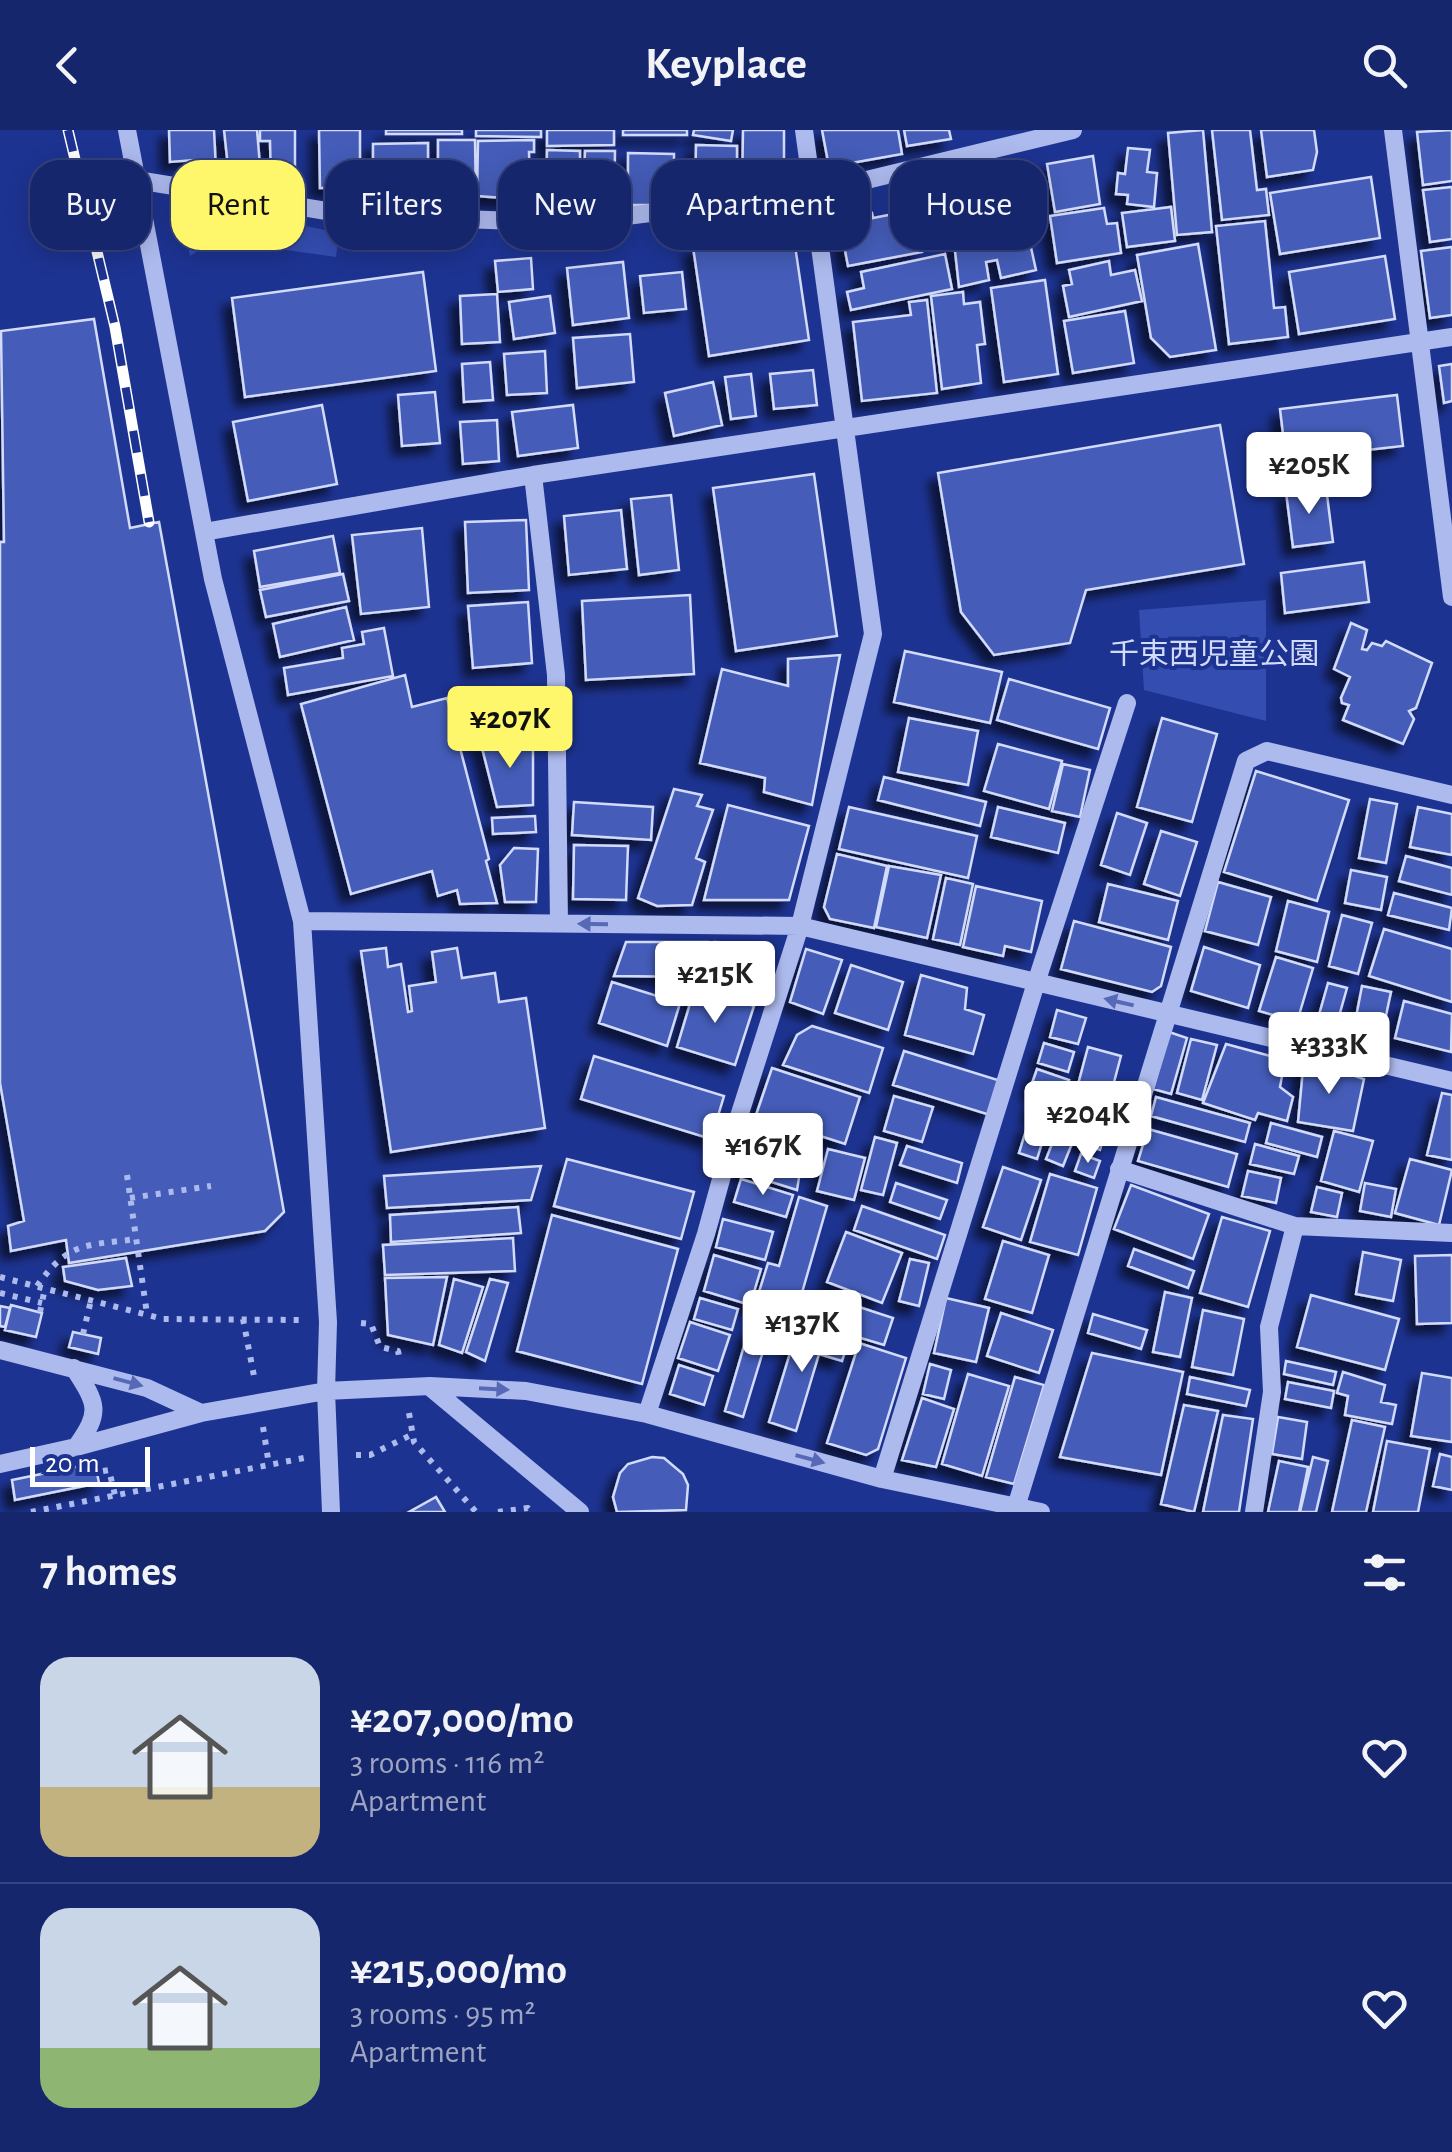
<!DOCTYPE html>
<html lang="en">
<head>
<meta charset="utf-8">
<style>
  body { margin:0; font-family:"Alegreya Sans","Noto Sans JP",sans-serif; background:#1f2e72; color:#f1f3f6; height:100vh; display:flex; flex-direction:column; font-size:38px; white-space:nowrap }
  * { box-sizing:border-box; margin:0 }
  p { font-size:32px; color:#9ea5c2 }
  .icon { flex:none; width:55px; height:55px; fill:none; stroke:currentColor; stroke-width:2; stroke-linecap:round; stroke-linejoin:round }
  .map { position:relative; height:1382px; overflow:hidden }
  .side { display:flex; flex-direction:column; background:#16266d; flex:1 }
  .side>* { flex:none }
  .banner { position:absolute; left:30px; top:30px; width:1392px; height:90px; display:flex; gap:20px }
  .scale { position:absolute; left:30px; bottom:25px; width:120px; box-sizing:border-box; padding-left:10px; border:5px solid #fff; border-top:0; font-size:28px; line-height:35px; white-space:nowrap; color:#fff; -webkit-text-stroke:8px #1d3391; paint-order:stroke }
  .price { position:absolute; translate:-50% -85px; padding:0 22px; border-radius:10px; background:#fff; color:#222; font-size:32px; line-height:65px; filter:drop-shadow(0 2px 5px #0008) }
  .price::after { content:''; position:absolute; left:50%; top:60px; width:30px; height:22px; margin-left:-15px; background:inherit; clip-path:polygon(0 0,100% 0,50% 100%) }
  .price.active { background:#fef76b; color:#111 }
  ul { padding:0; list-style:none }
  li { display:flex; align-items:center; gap:30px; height:250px; padding:0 40px }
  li+li { border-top:2px solid #354380 }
  li span { display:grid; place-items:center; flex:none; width:280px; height:200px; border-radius:30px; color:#555 }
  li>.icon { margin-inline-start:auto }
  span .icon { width:120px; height:120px; fill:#fffc; stroke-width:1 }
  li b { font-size:42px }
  h2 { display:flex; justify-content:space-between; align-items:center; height:120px; padding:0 40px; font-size:42px }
  .pill { padding:0 35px; border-radius:30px; background:#16266d; box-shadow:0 5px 25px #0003,0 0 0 2px #354380; font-size:35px; line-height:90px }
  .pill.active { background:#fef76b; color:#111 }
  header { display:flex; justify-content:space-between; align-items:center; height:130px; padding:0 40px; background:#16266d; font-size:45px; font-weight:600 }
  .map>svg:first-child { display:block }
  .green { fill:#344db0 }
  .building { fill:#455db9; stroke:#d3dbfa; stroke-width:2.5; filter:url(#shadow) }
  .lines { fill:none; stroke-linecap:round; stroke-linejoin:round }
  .path { stroke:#adbaee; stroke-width:6; stroke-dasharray:5 8; stroke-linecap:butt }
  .minor { stroke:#adbaee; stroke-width:18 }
  .rail-casing { stroke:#fff; stroke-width:11 }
  .rail { stroke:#1d3391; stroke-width:8; stroke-dasharray:22; stroke-linecap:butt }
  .oneway { fill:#5769b6 }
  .labels { text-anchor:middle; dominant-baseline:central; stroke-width:8; stroke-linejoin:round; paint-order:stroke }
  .park-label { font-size:30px; fill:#d3dbfa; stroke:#1d3391 }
</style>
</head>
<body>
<header><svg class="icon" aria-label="back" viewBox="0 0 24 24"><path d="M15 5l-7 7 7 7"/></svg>Keyplace<svg class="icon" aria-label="search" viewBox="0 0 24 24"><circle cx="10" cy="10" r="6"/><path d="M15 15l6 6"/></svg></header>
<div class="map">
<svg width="1452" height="1382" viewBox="0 0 1452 1382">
  <defs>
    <filter id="shadow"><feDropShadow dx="-9" dy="9" stdDeviation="5" flood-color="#0009"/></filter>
  </defs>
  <rect width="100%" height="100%" fill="#1d3391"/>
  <!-- green -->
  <path class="green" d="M191 72 339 103 336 127 216 110 190 126 181 84Z
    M1266 470V591L1144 560 1139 480Z"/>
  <!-- building -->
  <path class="building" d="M169 0H214L216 40 194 38V30L170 32Z
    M224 0H257L261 48 229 46Z
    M260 0H295V51H271L270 11H260Z
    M319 0H360V58H320Z
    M386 0H462V4H386Z
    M476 0H541V7L476 6Z
    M547 0H614V15L547 16Z
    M623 0H687V5H623Z
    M694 0H733L731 11 693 5Z
    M743 0H784V62H742Z
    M822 0H898L902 24 829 37Z
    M904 0H949L951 9 907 16Z
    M1203 0 1212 102 1177 105 1168 3Z
    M1212 0H1250L1257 60 1266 59 1269 85 1222 90Z
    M1261 0H1314L1317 22 1313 40 1267 47Z
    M1452 0V51L1423 55 1417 2Z
    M438 10H475L476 73H438Z
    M534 10V22H529L530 61H517V69L477 66 478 11Z
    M428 13V65H373V14Z
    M696 15 737 16V66L695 65Z
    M1128 18 1150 20 1147 42 1157 43 1154 77 1127 74 1128 65 1116 64 1118 43 1125 44Z
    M547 20 580 21V69L546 65Z
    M585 21H615L614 73H597L598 67H583Z
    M628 23 674 24V75H628Z
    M1093 26 1100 74 1055 82 1047 34Z
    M1015 43 1027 88 951 108 944 61Z
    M1371 47 1380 108 1280 124 1270 63Z
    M1452 57V109L1430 112 1423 60Z
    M1171 77 1175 111 1127 117 1122 83Z
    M1104 78 1107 94 1117 93 1121 123 1057 133 1050 86Z
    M914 80 922 122 848 136 839 89 872 83 873 88Z
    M1265 91 1274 178 1285 177 1288 207 1229 214 1216 96Z
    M1006 99 1008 108 1028 104 1036 140 1001 148 997 130 986 132 989 150 959 157 954 112Z
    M793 102 809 210 709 226 693 117Z
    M1198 114 1216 220 1170 227 1151 208 1137 125Z
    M1452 117V185L1430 188 1421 121Z
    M945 124 952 159 851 180 847 162 864 158 861 142Z
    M1385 126 1395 189 1299 204 1289 142Z
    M531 128 533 159 498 162 495 131Z
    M1109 131 1111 145 1135 140 1142 171 1069 187 1063 156 1072 154 1069 140Z
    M623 132 629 188 573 195 567 138Z
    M423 142 436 241 245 267 232 168Z
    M682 142 686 179 644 183 640 146Z
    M1045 150 1058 244 1004 252 991 158Z
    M963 162 964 174 980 172 985 214 977 215 981 253 942 259 931 166Z
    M497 164 500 212 462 214 460 166Z
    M550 166 555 203 514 209 509 172Z
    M927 170 937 263 862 271 853 192 911 185 909 172Z
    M1125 181 1134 233 1073 243 1064 191Z
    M94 189 130 398 159 392 284 1082 265 1101 69 1133 66 1110 11 1121 8 1096 24 1091 0 953V412H4L1 201Z
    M630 204 634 252 577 258 573 208Z
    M545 221 547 263 507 265 504 224Z
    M490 232 493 270 464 272 462 234Z
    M1452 234V271L1444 273 1439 236Z
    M813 240 817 275 774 279 770 244Z
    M751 244 756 286 731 289 725 247Z
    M713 252 722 295 674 306 665 263Z
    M435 262 440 313 402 316 398 265Z
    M1397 265 1403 316 1286 329 1280 279Z
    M322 275 337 354 248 371 233 292Z
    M573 275 578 318 518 326 512 282Z
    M497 290 499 331 463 334 460 292Z
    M1220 295 1244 434 1086 460 1070 513 994 525 961 482 938 343Z
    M814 344 837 506 736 521 713 358Z
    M1326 357 1333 412 1293 417 1286 362Z
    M671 365 679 440 639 445 631 369Z
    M621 380 627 439 569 445 564 386Z
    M526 390 529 460 468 463 465 392Z
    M422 398 429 477 361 484 352 405Z
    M333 406 340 443 260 457 254 421Z
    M1364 432 1369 472 1285 483 1281 443Z
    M343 444 349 471 266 487 260 460Z
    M690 465 694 544 586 550 582 471Z
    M528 472 532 533 473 538 468 476Z
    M346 477 354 510 280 527 273 494Z
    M1351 493 1367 500 1362 519 1367 520 1372 513 1382 516 1386 511 1432 533 1416 578 1409 581 1414 589 1403 614 1343 590 1349 575 1342 573 1341 568 1350 547 1334 539Z
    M384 498 393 546 288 565 284 538 343 528 342 518 364 514 362 502Z
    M905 521 1002 542 990 593 894 572Z
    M840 525 812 675 764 662 765 648 700 633 722 539 788 556V529Z
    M405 545 412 577 447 568 489 729 486 731 497 773 460 774 457 760 438 766 432 741 351 764 301 574Z
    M1009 549 1110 578 1098 619 997 590Z
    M538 566 536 600 465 588 466 572Z
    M909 588 978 601 968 655 898 642Z
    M1162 588 1217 604 1192 692 1137 677Z
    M480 610 533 611V675L497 677Z
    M998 614 1062 631 1049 679 984 661Z
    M1063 634 1090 640 1080 687 1052 681Z
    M1256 641 1349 670 1317 771 1224 742Z
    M884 647 986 672 980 696 878 670Z
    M674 659 702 665 697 676 713 680 696 728 705 732 692 775 657 776 638 768Z
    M1370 669 1397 674 1386 733 1359 728Z
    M574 672 653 677 651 710 572 705Z
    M728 675 809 696 789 770H704Z
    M849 677 977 706 968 748 839 719Z
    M998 677 1065 693 1058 723 991 707Z
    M1418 677 1452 684V725L1410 717Z
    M1117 683 1147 693 1130 745 1101 735Z
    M535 686 536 702 493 704 492 688Z
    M1161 701 1197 712 1180 766 1144 754Z
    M574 715 628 716 626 770 573 769Z
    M514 718 538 719 536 772H505L500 735Z
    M837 724 887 736 874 798 830 789 824 777Z
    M1406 726 1452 738V765L1399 751Z
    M889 736 941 745 927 808 876 797Z
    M1351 740 1387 747 1381 780 1345 773Z
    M946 748 973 754 960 815 933 809Z
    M1218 752 1271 767 1258 815 1205 801Z
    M1108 754 1178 771 1168 810 1099 792Z
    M976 756 1042 771 1031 822 1005 816 1003 826 963 817Z
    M1394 763 1452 778 1449 800 1388 785Z
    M1288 771 1329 782 1317 832 1276 821Z
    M1342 785 1372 793 1358 844 1329 836Z
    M1074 791 1171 817 1161 856 1152 862 1061 839Z
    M1384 799 1452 819V872L1369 846Z
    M626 812H708L698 847 614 846Z
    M714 812 768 814 773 822 761 871 701 854Z
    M1204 817 1260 835 1248 878 1191 861Z
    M386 818 388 837 401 834 408 882 412 881 409 856 436 852 432 822 457 818 462 848 495 843 499 872 526 868 545 998 391 1022 361 821Z
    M806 819 842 830 823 884 790 872Z
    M1276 827 1313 838 1297 892 1259 881Z
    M851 835 903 852 888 900 835 883Z
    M921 845 967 858 965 879 984 885 973 924 905 905Z
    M612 852 680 873 667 916 599 893Z
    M1328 853 1347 858 1336 897 1317 892Z
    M1362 856 1391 862 1381 909 1353 903Z
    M695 857 754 876 735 935 677 917Z
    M1404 871 1452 884 1451 922 1395 908Z
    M1057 880 1086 888 1078 914 1050 907Z
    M812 896 883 918 869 963 783 935 797 905Z
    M1169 902 1187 908 1171 964 1153 959Z
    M1191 909 1217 915 1202 970 1177 963Z
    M1044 913 1074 922 1068 942 1038 933Z
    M1226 914 1285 930 1280 957 1293 967 1287 991 1258 983 1255 990 1203 973Z
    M1088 917 1121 926 1109 971 1076 962Z
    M904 921 1001 951 990 985 893 955Z
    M594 926 724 966 711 1009 581 969Z
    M1304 929 1364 949 1353 1001 1298 992Z
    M772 938 860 967 845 1014 756 985Z
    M1037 939 1069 950 1062 971 1030 959Z
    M1442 963 1452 965V1030L1427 1025Z
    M894 966 933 977 922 1012 884 1001Z
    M1156 967 1250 993 1245 1012 1151 986Z
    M1036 969 1074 981 1069 996 1031 984Z
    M1084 976 1109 980 1106 997 1081 993Z
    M1271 993 1322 1007 1317 1027 1266 1013Z
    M1028 994 1046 1000 1037 1029 1019 1023Z
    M1082 998 1104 1006 1100 1020 1077 1012Z
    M1148 999 1237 1024 1228 1057 1138 1031Z
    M1334 1001 1373 1011 1359 1062 1321 1051Z
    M753 1002 804 1017 797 1060 740 1042Z
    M1056 1004 1073 1011 1063 1036 1046 1029Z
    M875 1007 897 1013 883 1065 861 1060Z
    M1255 1014 1299 1026 1294 1044 1250 1034Z
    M907 1016 962 1033 957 1053 900 1035Z
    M828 1019 865 1028 854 1070 817 1061Z
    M1081 1024 1100 1031 1094 1048 1075 1041Z
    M567 1029 694 1062 681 1109 554 1076Z
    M1410 1029 1452 1040 1439 1095 1395 1083Z
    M541 1036 531 1070 387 1078 384 1046Z
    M1003 1037 1041 1050 1021 1110 983 1097Z
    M1248 1041 1281 1048 1276 1073 1242 1066Z
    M1050 1044 1097 1058 1078 1125 1030 1112Z
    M741 1049 793 1065 786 1087 734 1072Z
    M896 1053 947 1070 940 1089 890 1072Z
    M1365 1053 1396 1059 1391 1087 1360 1081Z
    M1131 1055 1209 1084 1193 1129 1114 1099Z
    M1317 1057 1342 1063 1337 1087 1311 1082Z
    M799 1067 827 1076 795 1187 755 1175 768 1133 779 1136Z
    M862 1076 945 1105 937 1129 854 1100Z
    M518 1077 521 1103 391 1112 390 1085Z
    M552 1085 678 1119 642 1254 517 1221Z
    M1222 1087 1270 1101 1248 1177 1200 1163Z
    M723 1089 773 1102 765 1130 716 1117Z
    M846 1102 902 1123 882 1173 827 1152Z
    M513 1108 515 1141 385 1145 383 1115Z
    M1003 1111 1049 1125 1032 1183 985 1169Z
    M1134 1119 1194 1141 1188 1158 1128 1136Z
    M1363 1122 1401 1130 1393 1171 1356 1164Z
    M714 1125 761 1139 750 1175 704 1161Z
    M1452 1125V1193L1417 1194 1415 1126Z
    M126 1128 132 1156 98 1160 65 1151 63 1137Z
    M910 1129 929 1133 919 1176 899 1171Z
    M447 1147 433 1215 388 1205 385 1148Z
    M454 1149 483 1157 462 1223 439 1215Z
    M490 1149 508 1153 485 1231 466 1222Z
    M1165 1162 1192 1168 1180 1227 1153 1222Z
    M1311 1165 1399 1189 1385 1240 1297 1217Z
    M700 1168 738 1179 732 1200 694 1189Z
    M946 1168 989 1178 976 1232 934 1223Z
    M11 1175 42 1183 36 1207 5 1200Z
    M853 1175 893 1188 884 1215 844 1203Z
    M0 1176 10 1178 5 1197 0 1196Z
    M1203 1180 1244 1189 1233 1245 1192 1237Z
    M1001 1183 1053 1200 1039 1243 987 1226Z
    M1093 1184 1147 1200 1141 1219 1088 1203Z
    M690 1192 730 1205 718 1241 678 1228Z
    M798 1197 848 1213 842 1231 819 1224 796 1301 769 1292Z
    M749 1199 768 1205 743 1287 725 1281Z
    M73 1202 101 1208 98 1224 69 1217Z
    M859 1213 906 1228 878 1319 866 1325 827 1313Z
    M1092 1223 1183 1242 1161 1345 1060 1327Z
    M1286 1231 1336 1242 1333 1255 1284 1244Z
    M930 1234 951 1240 944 1269 923 1264Z
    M679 1235 713 1246 704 1275 670 1264Z
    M1343 1242 1385 1255 1381 1272 1396 1275 1392 1294 1345 1285 1348 1266 1337 1263Z
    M1422 1243 1452 1248V1312L1411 1306Z
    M968 1244 1009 1256 982 1346 942 1334Z
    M1015 1247 1044 1255 1014 1354 986 1347Z
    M1190 1247 1250 1260 1246 1276 1187 1264Z
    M1288 1252 1334 1261 1331 1278 1285 1269Z
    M922 1268 954 1279 936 1337 902 1330Z
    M1184 1275 1218 1281 1194 1382 1161 1374Z
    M1223 1285 1253 1289 1239 1382H1203Z
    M1278 1287 1307 1292 1302 1329 1272 1324Z
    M1352 1290 1385 1297 1366 1382H1332Z
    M1387 1311 1430 1319 1418 1382H1373Z
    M1440 1324 1452 1327V1360L1433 1356Z
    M652 1327 664 1328 683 1344 688 1355 686 1380 617 1382 613 1367 620 1343 628 1334Z
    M1313 1327 1328 1331 1316 1382H1300Z
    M1279 1331 1308 1337 1299 1382H1268Z
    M95 1333 99 1353 15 1370 12 1350Z
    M436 1367 445 1382H409Z"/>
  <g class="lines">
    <!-- path -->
    <path class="path" d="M127 1045 147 1184
      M130 1068 211 1056
      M0 1147 163 1189 303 1190
      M37 1156C69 1111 85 1116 136 1109
      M0 1163 42 1173
      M40 1182 45 1158
      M243 1189 254 1246
      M361 1193 371 1194 380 1217 398 1221 400 1231
      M83 1204 91 1170
      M409 1283 414 1312 476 1382
      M263 1297 269 1335
      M356 1325H370L413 1304
      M103 1341 109 1340 115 1365
      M31 1382 304 1328
      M498 1382 528 1378 531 1381"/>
    <!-- minor -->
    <path class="minor" d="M127 0 213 449 302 791 328 1192 326 1261 331 1382
      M1393 0 1452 467
      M137 50 351 85 570 93 813 63 1073 0
      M533 345 556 545 559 793
      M204 402 533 345 1452 207
      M302 791 800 796 1452 951
      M1119 1039 1295 1096 1452 1103
      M0 1220 147 1258 201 1283
      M74 1238C97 1274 102 1281 76 1317
      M430 1257 580 1382
      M647 1284 706 1104 734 1002 800 796 873 504 804 0
      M0 1334 76 1317 201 1283 326 1261 430 1256 526 1261 647 1284 882 1349 1041 1382
      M882 1349 1036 853 1127 573
      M1016 1377 1246 631 1267 621 1452 665
      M1254 1382 1272 1262 1269 1197 1295 1096"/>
    <defs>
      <path id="rail" d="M68 0 115 197 149 392"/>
    </defs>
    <!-- rail casing -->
    <use href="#rail" class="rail-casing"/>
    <!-- rail -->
    <use href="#rail" class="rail"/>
  </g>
  <!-- one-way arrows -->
  <defs><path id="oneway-solid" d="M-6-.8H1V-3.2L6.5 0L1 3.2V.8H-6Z" transform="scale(2.5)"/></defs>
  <g class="oneway">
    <use href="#oneway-solid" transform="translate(593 794) rotate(-179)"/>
    <use href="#oneway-solid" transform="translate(1119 872) rotate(-167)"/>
    <use href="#oneway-solid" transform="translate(128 1252) rotate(15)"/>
    <use href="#oneway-solid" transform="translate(494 1259) rotate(3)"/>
    <use href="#oneway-solid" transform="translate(810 1329) rotate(15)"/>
  </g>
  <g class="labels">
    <!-- park labels -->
    <g class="park-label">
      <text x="1214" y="525">千束西児童公園</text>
    </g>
  </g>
</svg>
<div class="scale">20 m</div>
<b class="price" style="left:1309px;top:387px">¥205K</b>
<b class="price active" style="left:510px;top:641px">¥207K</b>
<b class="price" style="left:715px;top:896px">¥215K</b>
<b class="price" style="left:1329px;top:967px">¥333K</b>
<b class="price" style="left:1088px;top:1036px">¥204K</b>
<b class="price" style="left:763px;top:1068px">¥167K</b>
<b class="price" style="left:802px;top:1245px">¥137K</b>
<div class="banner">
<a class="pill">Buy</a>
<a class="pill active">Rent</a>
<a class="pill">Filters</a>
<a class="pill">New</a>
<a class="pill">Apartment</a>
<a class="pill">House</a>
</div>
</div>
<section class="side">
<h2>7 homes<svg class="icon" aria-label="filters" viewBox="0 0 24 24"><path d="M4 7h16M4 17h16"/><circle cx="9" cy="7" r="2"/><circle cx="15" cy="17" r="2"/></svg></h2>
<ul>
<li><span style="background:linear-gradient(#c9d6e8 65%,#c2b280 0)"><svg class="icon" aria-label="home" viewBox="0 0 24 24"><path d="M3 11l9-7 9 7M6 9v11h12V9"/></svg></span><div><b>¥207,000/mo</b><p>3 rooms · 116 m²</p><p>Apartment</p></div><svg class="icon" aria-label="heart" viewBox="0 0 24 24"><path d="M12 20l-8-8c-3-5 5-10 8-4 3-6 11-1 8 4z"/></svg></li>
<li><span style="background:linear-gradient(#c9d6e8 70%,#8fb573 0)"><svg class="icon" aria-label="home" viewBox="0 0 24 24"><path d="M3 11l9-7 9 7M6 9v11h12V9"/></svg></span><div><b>¥215,000/mo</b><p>3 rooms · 95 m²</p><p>Apartment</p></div><svg class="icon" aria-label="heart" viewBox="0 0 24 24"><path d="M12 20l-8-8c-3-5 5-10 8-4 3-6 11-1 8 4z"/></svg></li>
</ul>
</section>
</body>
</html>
